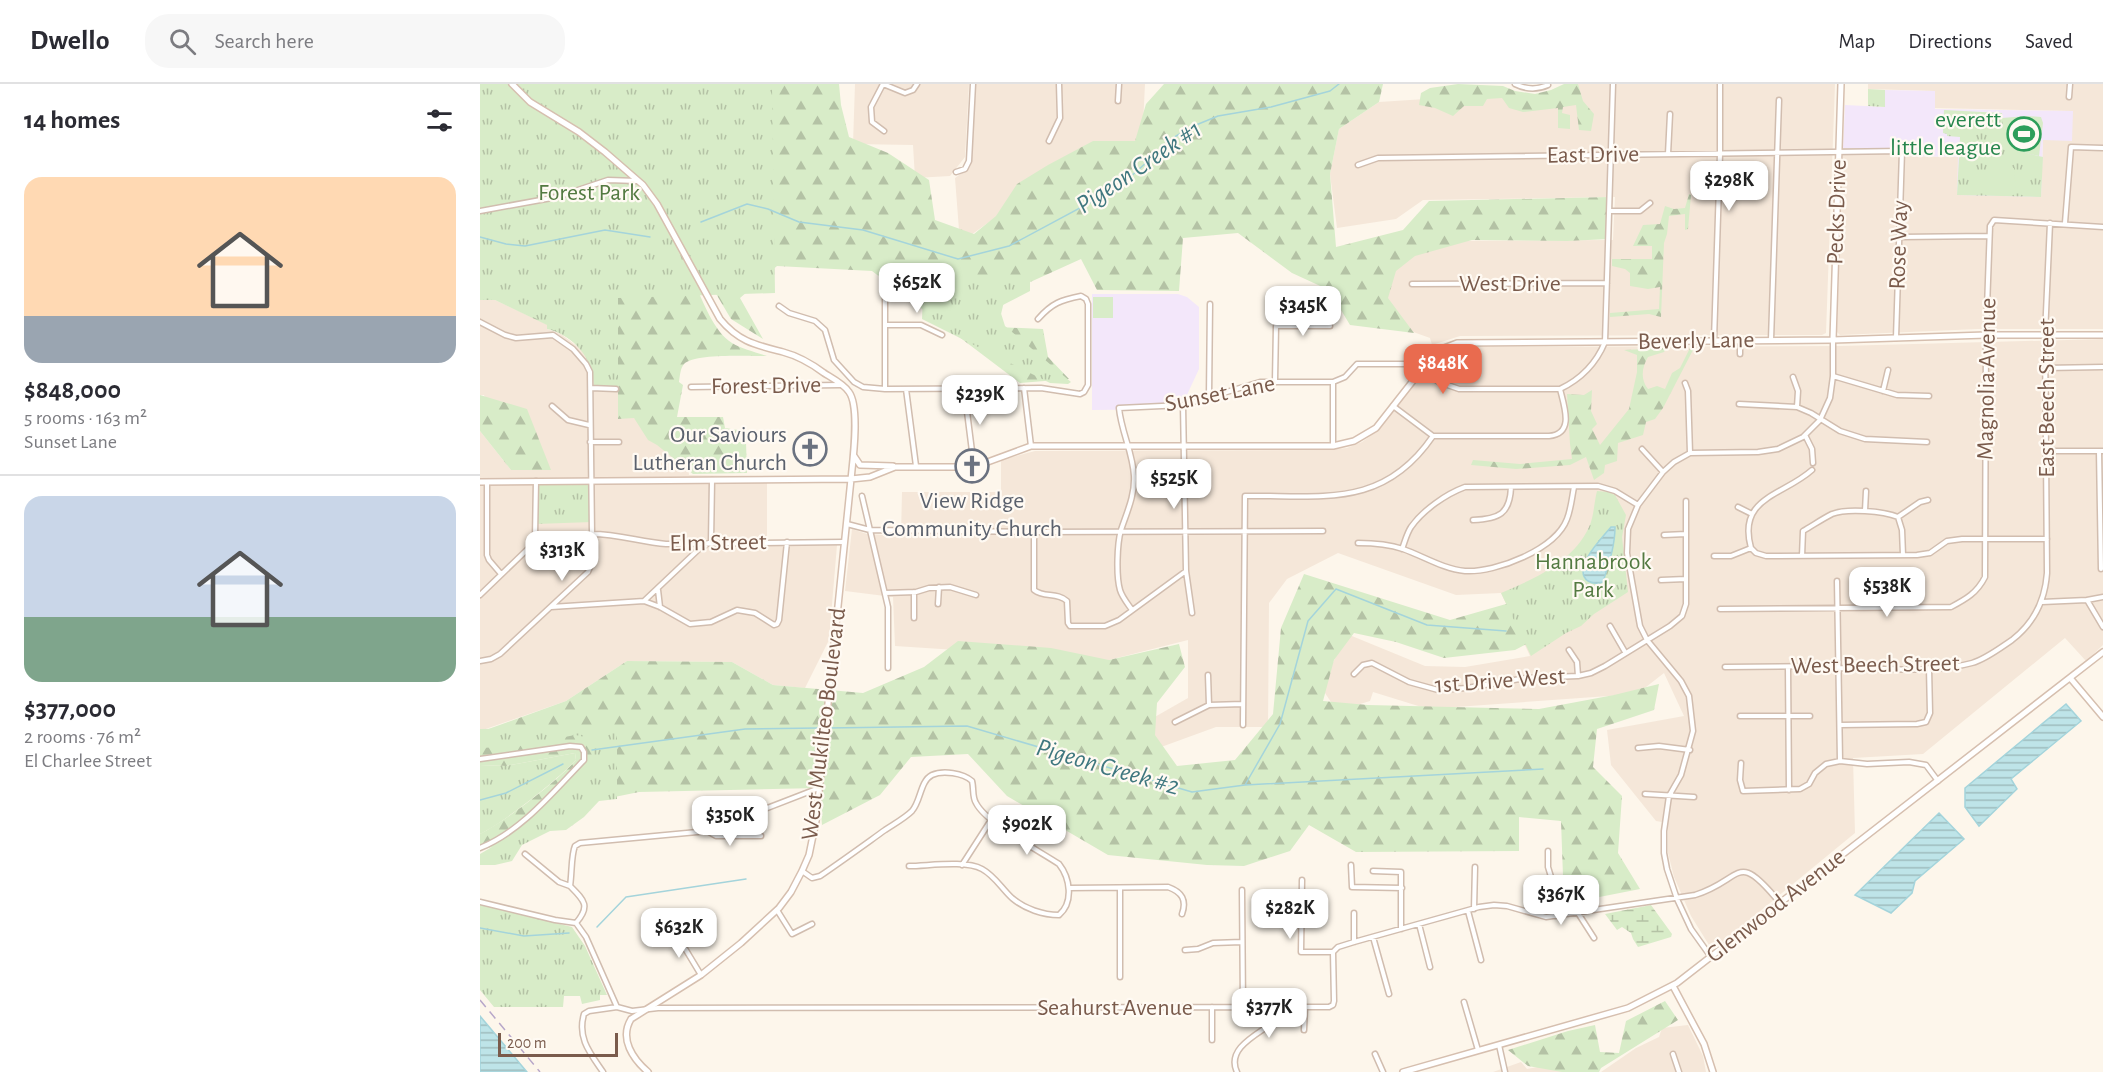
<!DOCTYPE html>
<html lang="en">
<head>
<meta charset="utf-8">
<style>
  body { margin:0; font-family:"Alegreya Sans",sans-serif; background:#f7f7f7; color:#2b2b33; height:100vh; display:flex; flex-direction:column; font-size:22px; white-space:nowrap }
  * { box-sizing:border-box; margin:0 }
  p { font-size:20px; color:#7c7c81 }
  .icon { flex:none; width:33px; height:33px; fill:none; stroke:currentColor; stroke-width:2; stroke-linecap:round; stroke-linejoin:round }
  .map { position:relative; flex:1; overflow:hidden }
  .details { display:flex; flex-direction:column; background:#fff; width:480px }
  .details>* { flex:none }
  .scale { position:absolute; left:18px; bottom:15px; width:120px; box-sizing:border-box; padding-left:6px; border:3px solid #7a5b4c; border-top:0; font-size:16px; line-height:21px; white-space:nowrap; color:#7a5b4c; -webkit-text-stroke:4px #fffaf3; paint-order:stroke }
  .price { position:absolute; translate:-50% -51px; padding:0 14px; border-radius:12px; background:#fff; color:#222; font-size:20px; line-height:39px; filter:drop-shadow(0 2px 3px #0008) }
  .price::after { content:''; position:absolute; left:50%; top:36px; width:18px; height:14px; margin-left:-9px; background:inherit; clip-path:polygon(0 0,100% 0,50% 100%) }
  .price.active { background:#e96b4f; color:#fff }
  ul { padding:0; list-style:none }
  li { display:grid; align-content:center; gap:12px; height:318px; padding:0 24px }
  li+li { border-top:2px solid #e1e1e2 }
  li span { display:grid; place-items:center; height:186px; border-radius:18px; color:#555 }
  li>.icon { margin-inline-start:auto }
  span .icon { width:108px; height:108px; fill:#fffc; stroke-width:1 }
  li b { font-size:26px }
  h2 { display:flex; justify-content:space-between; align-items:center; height:72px; padding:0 24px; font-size:26px }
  header { display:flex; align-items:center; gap:36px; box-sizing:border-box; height:84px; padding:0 30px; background:#fff; border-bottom:2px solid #e1e1e2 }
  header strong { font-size:28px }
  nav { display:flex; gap:33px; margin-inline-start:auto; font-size:21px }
  .search { width:420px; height:54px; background:#f7f7f7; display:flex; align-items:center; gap:15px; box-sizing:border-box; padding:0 21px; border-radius:24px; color:#7c7c81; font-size:22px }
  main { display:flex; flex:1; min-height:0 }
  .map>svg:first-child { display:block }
  .residential { fill:#f5e7d9 }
  .education { fill:#f3e7fa }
  .forest { fill:url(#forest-firs) }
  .wetland { fill:url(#wetland-marsh) }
  .park { fill:url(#park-tufts) }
  .pitch { fill:#d8ecc8 }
  .water { fill:url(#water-rules); stroke:#a4d4db; stroke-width:1.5 }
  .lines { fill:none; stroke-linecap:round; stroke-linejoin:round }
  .stream { stroke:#a4d4db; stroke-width:1.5 }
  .street-casing { stroke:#d1bdaf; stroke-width:7 }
  .secondary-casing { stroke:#d6bfaf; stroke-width:8 }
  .street { stroke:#fff; stroke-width:4 }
  .secondary { stroke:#fff; stroke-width:5 }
  .rail { stroke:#b8a7c9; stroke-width:1.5; stroke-dasharray:9 6; stroke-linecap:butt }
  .labels { text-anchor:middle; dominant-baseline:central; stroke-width:4.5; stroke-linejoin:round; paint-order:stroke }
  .leisure-label { font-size:24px; fill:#27864d; stroke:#fffaf3; text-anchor:end }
  .street-label { font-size:24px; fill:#7a5b4c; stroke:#fffaf3 }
  .park-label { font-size:24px; fill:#537a41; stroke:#fffaf3 }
  .worship-label { font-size:24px; fill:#5b616d; stroke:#fffaf3; text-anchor:end }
  .water-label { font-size:26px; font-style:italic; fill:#3f777f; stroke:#fffaf3 }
</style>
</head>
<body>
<header>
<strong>Dwello</strong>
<div class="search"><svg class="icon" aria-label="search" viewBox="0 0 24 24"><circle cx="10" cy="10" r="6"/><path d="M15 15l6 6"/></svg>Search here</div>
<nav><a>Map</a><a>Directions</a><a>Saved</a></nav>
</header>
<main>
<section class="details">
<h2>14 homes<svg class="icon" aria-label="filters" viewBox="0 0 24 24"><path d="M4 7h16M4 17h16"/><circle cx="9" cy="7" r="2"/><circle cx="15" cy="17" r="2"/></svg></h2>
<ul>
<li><span style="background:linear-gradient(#ffd9b3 75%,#9aa5b1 0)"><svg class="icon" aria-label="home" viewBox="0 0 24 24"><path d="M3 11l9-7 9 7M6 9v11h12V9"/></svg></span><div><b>$848,000</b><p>5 rooms · 163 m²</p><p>Sunset Lane</p></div></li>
<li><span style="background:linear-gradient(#c9d6e8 65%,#7fa58c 0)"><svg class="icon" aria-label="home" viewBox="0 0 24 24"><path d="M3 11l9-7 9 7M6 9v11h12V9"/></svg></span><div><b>$377,000</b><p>2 rooms · 76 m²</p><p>El Charlee Street</p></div></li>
</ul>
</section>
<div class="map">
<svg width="1623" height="988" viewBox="0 0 1623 988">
  <defs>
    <pattern id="forest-firs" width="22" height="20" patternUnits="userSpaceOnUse" patternTransform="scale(1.5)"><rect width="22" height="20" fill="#d8ecc8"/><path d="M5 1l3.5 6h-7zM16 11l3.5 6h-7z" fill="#b4c2a5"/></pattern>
    <pattern id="wetland-marsh" width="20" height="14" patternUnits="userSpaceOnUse" patternTransform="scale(1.5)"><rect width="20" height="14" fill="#d8ecc8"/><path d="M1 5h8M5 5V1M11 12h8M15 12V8" fill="none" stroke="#b4c2a5"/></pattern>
    <pattern id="park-tufts" width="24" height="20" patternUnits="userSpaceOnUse" patternTransform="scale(1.5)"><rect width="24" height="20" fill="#d8ecc8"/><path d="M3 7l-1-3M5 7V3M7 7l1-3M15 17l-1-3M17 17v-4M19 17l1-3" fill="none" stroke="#b4c2a5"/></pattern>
    <pattern id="water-rules" width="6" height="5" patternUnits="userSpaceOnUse" patternTransform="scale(1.5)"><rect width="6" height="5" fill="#bee4e8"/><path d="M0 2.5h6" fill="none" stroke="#9fbcbe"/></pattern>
  </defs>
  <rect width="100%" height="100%" fill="#fdf6eb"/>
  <!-- residential -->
  <path class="residential" d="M375 0H489L485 73 470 92 435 94 433 61 373 60Z
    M496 0H665L662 61 614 62 480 159 475 94 490 83 492 72Z
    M1096 0H1355L1346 249 1342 251 980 252 952 261 950 254 911 240 905 199 922 172 962 157 1133 156 1135 113 943 116 916 135 857 144 850 90 859 45 899 18 1023 10 1039 16Z
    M1388 0H1623V245H1498L1360 251 1357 248 1363 64 1425 65V72L1478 73 1561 112 1563 56H1592V27L1454 24V7L1388 5Z
    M0 215H13L68 241 67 245 81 250 98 263 108 273 114 291 138 303 154 334 206 356 209 391 287 392V460L357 461 349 556 325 604 293 601 252 578 147 577 86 617 0 647V347L31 386 4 311H0Z
    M1623 255V561L1606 577 1585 554 1443 670 1373 674 1375 749 1240 860 1235 862 1229 861 1211 832 1194 793 1188 769V739L1176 737 1131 681 1127 646 1204 632 1184 589 1157 610 948 625 893 608 890 617 857 627 841 603 867 550 945 582 985 583 1050 572 1021 509 976 511 858 469 807 495 789 519 788 643H736L673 666 666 638 708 614V556L629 576 415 562 413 513 365 507 372 445 387 450 421 452 422 408H521V376L555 367 844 366 867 364 882 358 900 345 949 280 966 267 981 263 1360 262Z
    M1208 941 1223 972 1226 988H1121L1156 964 1179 953 1182 944Z
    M1041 978 1047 985 1068 981 1098 988H1013Z"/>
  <!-- education -->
  <path class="education" d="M1405 6 1455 7V25L1593 27 1592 57 1563 56 1561 113 1477 111 1478 73 1425 72 1424 65 1363 64 1365 21 1405 23Z
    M612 210H698L707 213 719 223V285L706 313 707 325 612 326Z"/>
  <!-- forest -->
  <path class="forest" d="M0 0 214 199C224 218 233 247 252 259 262 265 275 268 287 272 270 272 214 269 204 280 200 285 200 292 199 298L203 301 197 333H243L245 344 258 346 259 358H266L267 389 213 390 177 361 168 356 154 334 138 335V303L114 302C114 275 94 251 67 245V241L13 215Z
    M236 0H359L361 21 369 53 408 69 449 96 455 136 494 150 516 132 537 100 568 81 613 57H655L666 20 684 0H903L899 18 859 45 850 90 856 163 923 146 949 117 1130 113 1129 155 1087 157 992 156 935 172 916 187 908 214 934 249 870 241 849 206 812 189 758 149 703 154 699 207 617 206 601 175 526 209 518 243 563 245 568 273 589 295 540 299 392 187 297 182 260 214 283 255 251 235 210 166Z
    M978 0 1023 2 1035 7 1055 10 1071 6 1084 0H1098L1103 17 1114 30 1111 47 1099 46 1096 21 1083 23 1082 29 1090 31V45L1078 44V24L1043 28 1029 24 1022 14 1007 15 1003 22H984L973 32 955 24 939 21 941 9 950 4Z
    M1209 110 1211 111 1208 145 1205 146V130L1189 132 1187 150 1184 159 1181 233 1169 230 1130 233V229L1179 225 1180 203 1168 205 1150 202V189L1145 185 1132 182V175H1172V162H1153L1163 141 1180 140 1185 122 1194 125 1205 124Z
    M1187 264 1184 268 1168 273C1162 283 1160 295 1168 305L1177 302 1185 305 1192 289 1200 284 1210 264H1214L1183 324 1175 335 1166 338 1163 351 1138 359 1137 377 1125 381 1124 389 1114 396 1106 373 1090 381 1036 385 991 381 993 376 1040 380 1092 375 1090 360 1087 310 1104 311 1112 306 1111 327 1117 340 1112 345 1120 361 1149 325 1157 288V271L1144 266Z
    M0 311 47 325 71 386H31L0 347Z
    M1092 478 1096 534 1035 566 964 574 916 558 874 549 854 576 843 617 888 621 1059 625 1134 611 1179 600 1174 626 1117 645 1113 683 1142 712 1138 769 1160 805 1084 820 1081 737 1039 733V767L876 768 829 741 810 767 764 782 727 781 628 771 527 712 488 670 431 673 400 711 342 741 339 704 159 708 100 720 52 754 0 766V750C26 737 77 697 96 676L95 669 26 682 0 681V648L86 617 147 577 252 578 293 601 383 609 444 583 478 557 571 564 629 576 699 560 705 583 677 619 675 651 697 682 755 676 793 630 801 544 824 490 970 536 1026 520Z
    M1185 917 1198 936 1121 984 1119 988H1082L1048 982 1028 966 1088 947 1115 941 1120 968 1139 969 1146 937Z"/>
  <!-- wetland -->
  <path class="wetland" d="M1171 821 1192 850 1191 853 1158 863 1153 855 1151 849 1142 843 1137 846 1125 830Z"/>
  <!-- park -->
  <path class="park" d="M0 0H292L295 209 138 214V302L114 301C113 273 94 253 68 244V240L16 216H0Z
    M1388 5 1405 6V23L1388 22Z
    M1464 26 1522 29C1525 58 1534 68 1563 73L1561 113 1477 111 1480 53 1467 52V50L1463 49Z
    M550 195V207L519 223 525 242 591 298 588 300 570 299 442 235 443 212 477 211V196Z
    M111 396 112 438 56 440V397Z
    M1117 407 1128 408 1135 411 1146 431 1142 453 1148 508 1114 530 1101 542 1086 549 1051 572 1021 509C1054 495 1093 478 1109 443 1114 433 1114 418 1117 407Z
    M137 643V715L119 717 104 733 86 746 70 747 42 761 32 777 15 781H0V770L29 753 112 679 114 668 108 656 101 652 95 651 38 662 0 664V645Z
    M95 669 96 676C76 697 26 737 0 750V681L26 682Z
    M0 820 92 843 105 862 127 911H120V916L102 920 100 912H84L83 923H14L0 906Z"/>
  <!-- pitch -->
  <path class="pitch" d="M1547 32 1561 33 1563 39 1559 72C1537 69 1525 56 1522 34Z
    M1534 84 1536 107 1512 109V87Z
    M613 213H633V234H613Z"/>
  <!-- water -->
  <path class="water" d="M1131 443H1135C1135 462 1129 479 1123 498 1117 500 1113 500 1108 497 1091 485 1122 454 1131 443Z
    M1586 620 1601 637 1531 695 1537 705 1499 742 1485 723V704Z
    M1459 729 1484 755 1435 797 1432 809 1411 829 1375 811Z
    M0 932 47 988H0Z"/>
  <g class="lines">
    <!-- stream -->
    <path class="stream" d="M221 138 267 120 288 125 319 138 383 146 478 175 529 162 639 103 696 52 716 41 738 32 791 23 850 7 859 0
      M0 153 26 160 45 162 125 146 170 153
      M348 644 487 642 712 708 765 701 1063 685
      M112 666 265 645 339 644
      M765 701 800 640 828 537 856 505 947 541 1026 547
      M0 716 26 709 83 680
      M117 843 146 813 266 795
      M0 844 44 852 89 849"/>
    <defs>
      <path id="street" d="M403 0 391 23 392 38 404 47
        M403 0 425 9 433 6 437 0
        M1035 0C1045 5 1057 6 1068 1L1067 0
        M1589 13 1590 0
        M638 17 639 0
        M569 57 580 34 579 0
        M1188 70 1190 30
        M878 81 898 74 1422 67 1416 254
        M476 88 485 85 489 77 493 0
        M0 127 77 113 128 96 157 97
        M1129 127H1160L1170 119
        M1585 139 1591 63 1623 64
        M1420 153 1509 152
        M932 200 1127 199
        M405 208V305
        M299 222 309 229 335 237 345 246 354 276 374 298 383 303 405 305 561 304 600 310 604 308 608 301V220L606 215 601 212C581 216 572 219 558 235
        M0 238 25 251 36 254 73 251 93 265 106 280 110 288 112 450V478L108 488 20 570 11 575 0 577
        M405 241H441L462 251
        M1234 256 1240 70V0
        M1260 256V270
        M1291 256 1299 16
        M1565 284 1623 283
        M1353 292 1417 311 1449 312
        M1313 293 1318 307 1317 323
        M795 297 796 242H850
        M853 298V362
        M1205 299 1208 307 1210 369
        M211 303 361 301
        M111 304 136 305
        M484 304 494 383
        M544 304 551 362
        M426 305 436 382
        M1403 307 1408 286
        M729 312 730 220
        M1259 320 1317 323 1331 329 1360 347 1385 355 1447 358
        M703 321 706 487 712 529
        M72 322 88 336 109 341
        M913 322 953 352H1069C1095 350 1084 322 1080 305 1101 295 1116 280 1125 258L1133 0
        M1325 351 1332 365 1333 379
        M110 358H139
        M1162 365 1183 388
        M1566 367H1623
        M1619 367 1621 485
        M7 398V471L9 476 21 490
        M382 412 408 523V584
        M1258 423 1272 430
        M1385 427 1386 407
        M1418 433 1422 446 1423 471
        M1418 433 1440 418 1448 416
        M993 436C1019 435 1030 430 1031 403
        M367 440 390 446 554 448 843 447
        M554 448V506C564 514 577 508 587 517L588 539 590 542H625L639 536 706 487
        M112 450C138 450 161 458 186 460L364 458
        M1184 451 1206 450
        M878 459C894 459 908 460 923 465 943 472 963 485 985 487 1016 489 1076 465 1087 435 1091 425 1092 413 1094 403
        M1271 464 1276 469 1286 472 1437 471 1450 469 1467 457 1482 455H1567
        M1271 464C1257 413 1303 412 1332 386
        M922 465C925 457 927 449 931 443 943 426 966 410 985 403L1118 402 1135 407 1158 421
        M1234 472H1251L1271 464
        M1322 472 1323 447C1332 442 1342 435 1352 430 1367 424 1403 427 1418 433
        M1181 496 1206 495
        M1357 497 1360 677
        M178 506 180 523
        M434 508V534
        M405 509 436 508 449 504 470 503 496 511
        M0 511 53 460 55 453 56 397
        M1607 516 1623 513
        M164 517 219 465 231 458 232 396
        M1562 518 1607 516 1623 543
        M458 520 459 503
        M71 523 164 517 180 523 210 540 231 538 257 526 275 529 294 541 297 540 299 536 307 458
        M1240 525 1471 523C1486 515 1497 509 1505 493L1506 251 1510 142 1514 136 1623 143
        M652 526C648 520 642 513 640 506 636 492 637 460 641 446 647 428 655 411 654 392 653 369 641 347 639 324L703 321 780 298H853L865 293 877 280H932L959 298 979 305H1080
        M1130 542 1145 568
        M1089 566 1097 578 1098 592
        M1245 583 1351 582 1359 584C1401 584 1452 590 1492 579 1506 575 1520 564 1532 556 1554 539 1565 517 1567 489L1565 251 1570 139
        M1308 583 1309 706
        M874 590 883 581 892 579 929 598 958 606 987 604 1046 594 1098 592 1111 589 1125 582 1190 542 1202 532 1206 520V417
        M728 591 729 621
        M1260 632H1330
        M695 638 729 621 763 620
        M763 641 765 412C843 411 903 425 953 352
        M1360 641 1437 640 1446 638 1450 629 1449 584
        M1158 664 1179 662 1210 666
        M0 675 90 662 101 663 104 668V676C73 708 42 747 0 764
        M1261 679 1260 696 1263 707 1320 705 1329 700 1335 689 1346 680 1360 677 1387 680 1429 678 1446 681 1458 697
        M1165 710 1214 713
        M229 748 236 752H281
        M1068 767V783L1076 809V832
        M45 770 79 798 90 802
        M482 781 511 736
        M871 781 872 803 922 804
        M322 787 332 794 340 792C362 777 384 761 405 746 414 740 425 734 432 727 441 717 440 697 452 691 463 686 483 689 492 697 494 704 492 713 496 719 506 739 558 766 579 780 590 794 594 818 579 831 563 831 545 825 532 814 522 805 515 792 502 785 485 776 448 782 429 782
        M893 787 921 788V845
        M822 796 821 868H853
        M589 804 688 803C702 808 707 816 702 830
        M762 806 763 923
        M0 818 75 836 96 839 106 853 137 923
        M994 825 995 783
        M297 826 312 850 332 840
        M988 827 1001 876
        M1098 829 1114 854
        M96 839C111 822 104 816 90 802 92 790 91 771 95 762L100 759 228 747 339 704
        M939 840 950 883
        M181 847 192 843 221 891
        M893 853 909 910
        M874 858V829
        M705 866 718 865 733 859 762 858
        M853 868 858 863 874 858 999 823 1014 821 1027 822 1066 833 1215 811C1264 796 1255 764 1300 819
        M1231 873 1211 845 1197 815 1187 785 1184 769V747L1189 712 1201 691 1213 647 1209 612 1201 597 1167 556 1160 542 1147 469 1148 445 1158 421 1183 388 1194 378 1210 369 1278 368 1298 365 1323 353 1340 336 1350 314 1353 292V256
        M640 893V804
        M984 918 998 966
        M824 946 825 923
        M732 956V923
        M1019 961 1025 988
        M895 970 903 988
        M1193 970 1199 988
        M123 988C110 969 97 954 104 930L109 927 137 923 152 927 178 924 849 923 853 921 854 917 853 868
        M757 988C746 965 776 951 791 940L792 923"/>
      <path id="secondary" d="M32 0 50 18 99 48 125 68 163 101 177 120 240 235C259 258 276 261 303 268 318 272 332 280 344 289 352 294 364 300 369 308 380 323 373 376 371 395L336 737 329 771 322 787 311 808 299 824 261 859 221 891 151 935C139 955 153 975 168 988
        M1353 256 1361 0
        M374 372 380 381 413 382
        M0 398 371 395 390 393 415 383H494L551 362H853L874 357 896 344 954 270 964 264 977 259 1353 256 1506 251H1623
        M1591 595 1623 633
        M1193 902 1224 960 1233 988
        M923 988 1148 924 1197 899 1623 568"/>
    </defs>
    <!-- street casing -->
    <use href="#street" class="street-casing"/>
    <!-- secondary casing -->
    <use href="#secondary" class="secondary-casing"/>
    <!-- street -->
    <use href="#street" class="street"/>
    <!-- secondary -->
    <use href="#secondary" class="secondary"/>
    <!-- rail -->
    <path class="rail" d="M0 916 60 988"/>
  </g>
  <!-- icons -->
  <defs>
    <symbol id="stadium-ring" viewBox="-11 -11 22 22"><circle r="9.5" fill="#fffaf3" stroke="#2e9e5b" stroke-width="1.5"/><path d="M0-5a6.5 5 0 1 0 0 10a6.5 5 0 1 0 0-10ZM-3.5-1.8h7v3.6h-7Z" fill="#2e9e5b"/></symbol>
    <symbol id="church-ring" viewBox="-11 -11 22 22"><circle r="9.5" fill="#fffaf3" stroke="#6b7280" stroke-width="1.5"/><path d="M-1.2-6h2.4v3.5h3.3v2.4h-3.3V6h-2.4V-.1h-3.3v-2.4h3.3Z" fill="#6b7280"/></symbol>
  </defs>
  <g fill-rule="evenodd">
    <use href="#stadium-ring" x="1525" y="31" width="38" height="38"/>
    <use href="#church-ring" x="311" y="346" width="38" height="38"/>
    <use href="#church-ring" x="473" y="363" width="38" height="38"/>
  </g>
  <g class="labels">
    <!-- leisure labels -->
    <g class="leisure-label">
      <text x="1521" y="36">everett<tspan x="1521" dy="28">little league</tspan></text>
    </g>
    <!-- street labels -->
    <g class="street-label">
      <text transform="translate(1113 71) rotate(-1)">East Drive</text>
      <text transform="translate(1357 128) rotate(-88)">Pecks Drive</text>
      <text transform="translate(1419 161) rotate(-88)">Rose Way</text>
      <text x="1030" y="200">West Drive</text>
      <text transform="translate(1216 257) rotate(-1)">Beverly Lane</text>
      <text transform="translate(1507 295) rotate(-89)">Magnolia Avenue</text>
      <text transform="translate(286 302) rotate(-1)">Forest Drive</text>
      <text transform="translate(740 310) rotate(-11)">Sunset Lane</text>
      <text transform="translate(1567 314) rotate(-90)">East Beech Street</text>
      <text transform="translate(238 459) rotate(-1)">Elm Street</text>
      <text transform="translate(1395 581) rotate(-1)">West Beech Street</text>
      <text transform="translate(1020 597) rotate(-4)">1st Drive West</text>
      <text transform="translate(344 640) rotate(-83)">West Mukilteo Boulevard</text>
      <text transform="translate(1296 822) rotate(-38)">Glenwood Avenue</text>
      <text x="635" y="924">Seahurst Avenue</text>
    </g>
    <!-- park labels -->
    <g class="park-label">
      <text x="109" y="109">Forest Park</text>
      <text x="1113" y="478">Hannabrook<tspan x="1113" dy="28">Park</tspan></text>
    </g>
    <!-- worship labels -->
    <g class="worship-label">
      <text x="307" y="351">Our Saviours<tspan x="307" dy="28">Lutheran Church</tspan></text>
      <text x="492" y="417" text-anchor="middle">View Ridge<tspan x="492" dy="28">Community Church</tspan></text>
    </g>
    <!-- water labels -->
    <g class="water-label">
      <text transform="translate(659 83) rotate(-34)">Pigeon Creek #1</text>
      <text transform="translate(628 683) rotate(16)">Pigeon Creek #2</text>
    </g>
  </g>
</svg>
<div class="scale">200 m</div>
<b class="price" style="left:1249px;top:128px">$298K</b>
<b class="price" style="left:437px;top:230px">$652K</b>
<b class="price" style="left:823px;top:253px">$345K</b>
<b class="price active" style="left:963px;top:311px">$848K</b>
<b class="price" style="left:500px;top:342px">$239K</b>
<b class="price" style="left:694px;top:426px">$525K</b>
<b class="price" style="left:82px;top:498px">$313K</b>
<b class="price" style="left:1407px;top:534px">$538K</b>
<b class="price" style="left:250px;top:763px">$350K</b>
<b class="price" style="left:547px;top:772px">$902K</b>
<b class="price" style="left:1081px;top:842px">$367K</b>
<b class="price" style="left:810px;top:856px">$282K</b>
<b class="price" style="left:199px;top:875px">$632K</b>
<b class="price" style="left:789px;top:955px">$377K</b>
</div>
</main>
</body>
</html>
